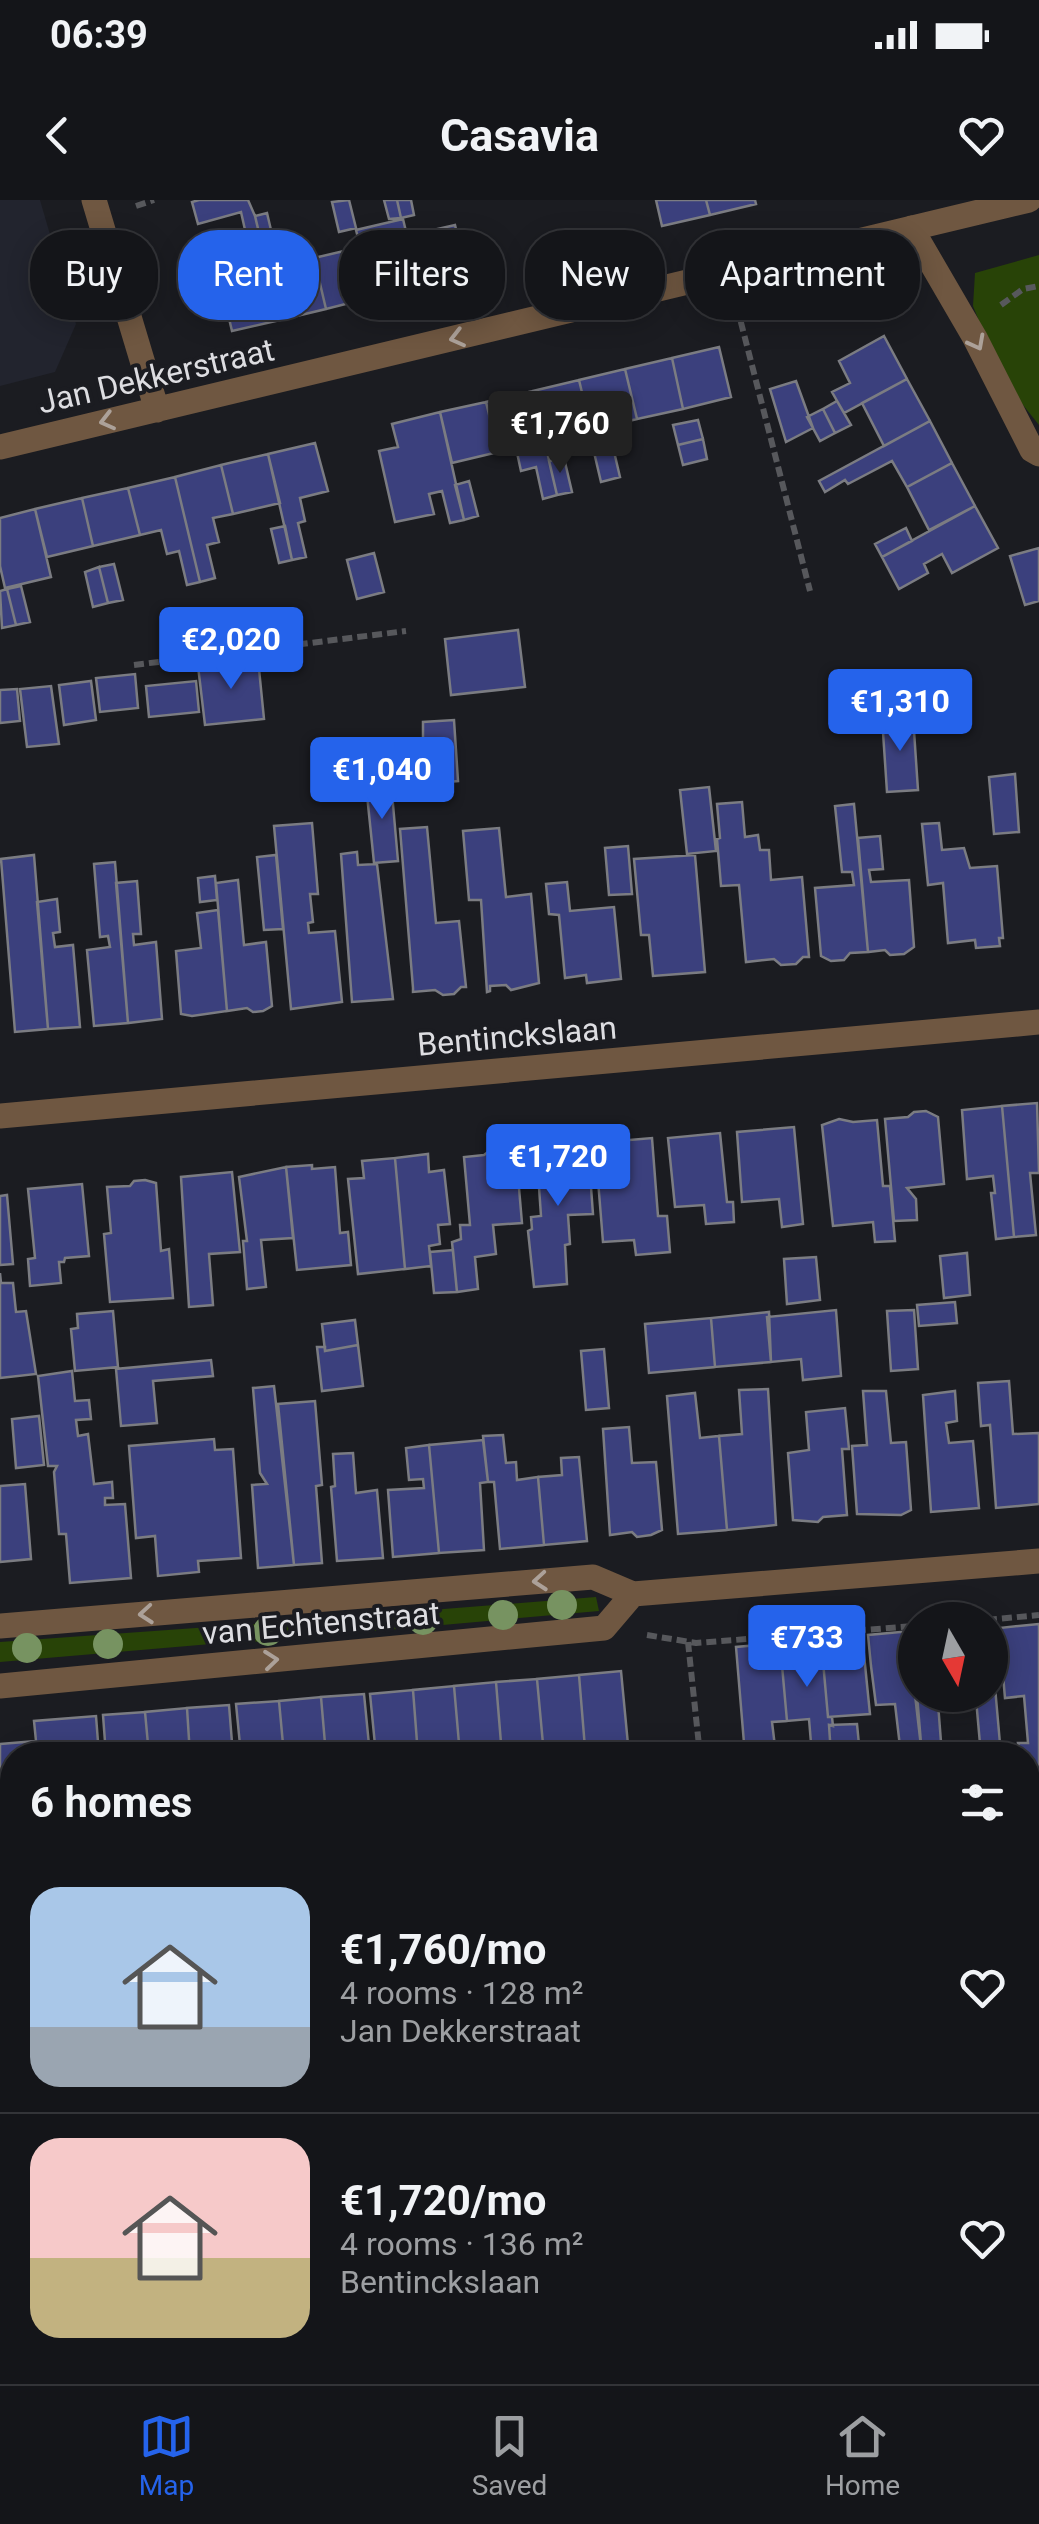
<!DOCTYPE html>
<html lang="en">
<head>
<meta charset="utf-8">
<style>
  body { margin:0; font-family:Roboto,sans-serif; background:#1d1e22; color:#f1f3f6; height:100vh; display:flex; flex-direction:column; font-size:38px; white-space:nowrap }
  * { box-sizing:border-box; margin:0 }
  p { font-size:32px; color:#9d9fa2 }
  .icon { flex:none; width:55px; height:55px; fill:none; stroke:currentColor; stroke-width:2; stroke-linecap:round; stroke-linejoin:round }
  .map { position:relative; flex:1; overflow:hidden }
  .drawer { position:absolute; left:0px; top:1542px; width:1040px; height:642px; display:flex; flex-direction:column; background:#141519; border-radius:40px 40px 0 0; box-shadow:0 5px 25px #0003,0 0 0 2px #333438 }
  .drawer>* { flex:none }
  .banner { position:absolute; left:30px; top:30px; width:980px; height:90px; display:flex; gap:20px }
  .needle { width:65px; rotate:171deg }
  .fabs { position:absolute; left:898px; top:1402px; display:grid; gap:20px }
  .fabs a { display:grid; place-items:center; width:110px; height:110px; border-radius:50%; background:#141519; box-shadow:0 5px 25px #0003,0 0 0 2px #333438; font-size:50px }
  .price { position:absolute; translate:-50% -85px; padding:0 22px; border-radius:10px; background:#2563eb; color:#fff; font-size:32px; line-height:65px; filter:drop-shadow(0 2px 5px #0008) }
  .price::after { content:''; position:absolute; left:50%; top:60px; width:30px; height:22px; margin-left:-15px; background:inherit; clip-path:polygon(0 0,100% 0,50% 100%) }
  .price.on { background:#222; color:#fff }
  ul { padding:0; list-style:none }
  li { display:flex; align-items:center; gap:30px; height:250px; padding:0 30px }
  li+li { border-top:2px solid #333438 }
  li span { display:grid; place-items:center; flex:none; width:280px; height:200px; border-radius:30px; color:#555 }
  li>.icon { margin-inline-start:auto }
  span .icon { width:120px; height:120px; fill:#fffc; stroke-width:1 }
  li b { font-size:42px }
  h2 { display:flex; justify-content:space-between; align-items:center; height:120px; padding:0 30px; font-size:42px }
  .chip { padding:0 35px; border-radius:40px; background:#141519; box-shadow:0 5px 25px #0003,0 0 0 2px #333438; font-size:35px; line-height:90px }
  .chip.on { background:#2563eb; color:#fff }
  .status { display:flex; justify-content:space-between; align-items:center; height:70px; padding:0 50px; background:#141519; direction:ltr }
  .status svg { height:28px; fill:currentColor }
  header { display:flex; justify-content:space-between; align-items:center; height:130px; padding:0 30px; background:#141519; font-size:45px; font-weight:700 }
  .dock { display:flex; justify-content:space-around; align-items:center; height:140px; border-top:2px solid #333438; background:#141519; font-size:28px; color:#9d9fa2 }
  .dock a { display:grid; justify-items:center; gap:5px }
  .dock .on { color:#2563eb }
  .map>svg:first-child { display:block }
  .built { fill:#22242e }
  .green { fill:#284307 }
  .building { fill:#3b407d; stroke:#7b7c82; stroke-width:2.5 }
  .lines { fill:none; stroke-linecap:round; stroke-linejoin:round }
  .path { stroke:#57585c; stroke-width:6; stroke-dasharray:10 5; stroke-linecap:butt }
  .street { stroke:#6f5741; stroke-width:25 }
  .secondary { stroke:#9e7755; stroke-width:25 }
  .tree { fill:#779361 }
  .oneway { stroke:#aca199 }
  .labels { text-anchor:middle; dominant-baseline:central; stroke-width:8; stroke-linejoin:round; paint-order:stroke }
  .street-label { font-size:32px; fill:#dddde1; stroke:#1b1c21 }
</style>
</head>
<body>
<div class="status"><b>06:39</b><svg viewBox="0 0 49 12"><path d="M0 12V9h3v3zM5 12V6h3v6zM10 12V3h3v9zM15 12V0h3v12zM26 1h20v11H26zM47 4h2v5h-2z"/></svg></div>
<header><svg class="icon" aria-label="back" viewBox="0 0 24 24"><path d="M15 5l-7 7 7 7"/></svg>Casavia<svg class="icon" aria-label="heart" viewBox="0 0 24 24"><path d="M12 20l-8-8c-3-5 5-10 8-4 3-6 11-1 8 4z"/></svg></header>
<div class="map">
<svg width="1039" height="2184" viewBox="0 0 1039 2184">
  <rect width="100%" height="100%" fill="#1b1c21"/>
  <!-- built -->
  <path class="built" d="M0 0H40L76 124 55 172 0 186Z"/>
  <!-- green -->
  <path class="green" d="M1039 55V225L1003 180 973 106 975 73Z
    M596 1397 599 1411 229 1444 228 1426Z
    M210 1427 211 1444 0 1462V1442Z
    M18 2173V2172L155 2173 130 2184H21Z"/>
  <!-- building -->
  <path class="building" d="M199 0H248L255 16 280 120 232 131 220 81 242 76 237 56 250 52 241 12 198 24 192 2Z
    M349 0 356 28 339 32 332 2Z
    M384 0H397L401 18 389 19Z
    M397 0H411L414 15 401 18Z
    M656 0H706L710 15 662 26Z
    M706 0H755L756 4 710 15Z
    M267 13 275 47 263 50 255 16Z
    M403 19 419 86 373 97 356 30Z
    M455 25 467 75 419 86 407 36Z
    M361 47 373 97 326 109 314 58Z
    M314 58 326 109 280 120 268 69Z
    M884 136 907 179 844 213 832 192 850 183 839 161Z
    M719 147 731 197 683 209 672 158Z
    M672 158 683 209 637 219 625 169Z
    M625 169 637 219 591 230 579 180Z
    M907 179 930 221 884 246 862 203Z
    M579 180 591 230 545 241 533 191Z
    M796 181 813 228 786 242 770 189Z
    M533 191 557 295 543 299 536 267 521 271 516 248 498 252 486 202Z
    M837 201 851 225 835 233 823 209Z
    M486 202 498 252 452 263 440 212Z
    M823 209 835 233 820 241 807 217Z
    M440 212 464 320 450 323 442 291 429 294 434 314 395 322 379 251 398 247 392 224Z
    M698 220 703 239 678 245 673 225Z
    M930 221 952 263 907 287 892 261 848 284 845 280 825 292 819 281Z
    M703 239 707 259 683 265 678 245Z
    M315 243 328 291 300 298 305 321 298 323 306 357 292 360 268 254Z
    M612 243 620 277 601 282 593 248Z
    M268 254 280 303 233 314 221 265Z
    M564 258 572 292 557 295 549 261Z
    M952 263 975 306 929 330 907 287Z
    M221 265 233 314 213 318 219 342 207 345 215 378 200 382 175 277Z
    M175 277 200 382 187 385 179 351 167 354 161 330 140 335 128 288Z
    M469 281 478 316 464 320 455 285Z
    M128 288 140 335 93 346 82 298Z
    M82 298 93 346 47 357 35 309Z
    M975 306 998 348 952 373 942 354 924 364 928 373 899 389 882 357Z
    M35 309 51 377 5 388 0 366V318Z
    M285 326 292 360 279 363 271 329Z
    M906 328 912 341 882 357 875 344Z
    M1039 348V401L1025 405 1010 356Z
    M374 353 384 392 357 399 347 360Z
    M114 364 123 400 108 403 99 367Z
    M99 367 108 403 93 407 85 372Z
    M21 386 30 422 16 425 7 389Z
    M7 389 16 425 2 428 0 391Z
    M518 430 525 487 451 495 445 439Z
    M258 459 264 519 205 525 198 466Z
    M135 474 138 508 100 512 96 478Z
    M91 481 96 520 64 525 59 485Z
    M196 481 199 512 149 517 146 486Z
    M51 486 59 544 27 547 20 489Z
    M17 489 20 521 0 523V490Z
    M913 516 918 590 887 592 882 517Z
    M454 520 458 581 423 584V522Z
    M1015 574 1019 632 994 634 989 577Z
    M391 582 398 661 374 663 366 585Z
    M709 587 716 651 687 654 680 590Z
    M742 602 745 637 758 635 760 650H769L771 680 802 677 809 757H803L796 764 781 765 774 759 746 762 739 685 721 686 717 639 720 638 717 604Z
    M854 604 868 752 850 753 844 760 831 761 821 756 815 688 854 685 852 672H842L835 606Z
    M312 623 318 694H310L313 722 308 723 309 733 335 731 342 802 291 809 274 626Z
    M939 623 942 650 964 648 970 668 997 666 1003 738H999L1000 746 976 748 975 740 948 743 943 683 928 685 922 624Z
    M427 627 436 723 459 721 466 787H461L454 794 443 795 435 790 413 792V788L400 629Z
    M499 628 506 697 531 694 539 783 511 790 506 785 490 786V791L487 792 481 700H469L463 631Z
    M880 636 883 669 869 670 871 682 909 680 914 747 904 754 890 755 885 750 868 752 858 638Z
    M628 646 632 694 609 695 605 648Z
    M357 652 358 665 377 664 393 799 352 802 341 654Z
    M34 655 48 829 15 832 1 659Z
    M276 655 283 729 264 730 257 657Z
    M695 655 705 772 653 776 649 735H641L634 659Z
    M115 662 128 823 94 826 87 750 110 747 108 736 100 737 94 664Z
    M215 676 217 700 200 702 198 678Z
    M238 680 244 745 266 742 272 806 263 811 253 812 247 808 227 811 216 683Z
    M137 681 141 734H133L134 745 156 742 162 819 128 823 116 683Z
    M567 682 570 711 614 707 621 779 587 783 586 775 565 778 559 715 549 714 546 684Z
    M57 699 60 732 53 733 55 747 73 745 80 827 48 829 37 702Z
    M218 710 227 811 192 816 181 814 176 751 201 748 197 713Z
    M1037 903 1039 973H1030L1036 1035 1014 1037 1002 906Z
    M1002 906 1014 1037 996 1039 991 993H995L993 976 967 979 962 910Z
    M926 911 938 917 944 984 907 988 916 999 917 1020 894 1021 885 919 908 917 914 912Z
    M839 919 853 922 877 920 883 986H890L895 1041 875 1042 873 1022 833 1026 822 925Z
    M794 927 803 1024 782 1027 779 999 742 1002 737 932Z
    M720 933 727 1002H733L734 1022 706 1024 704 1005 675 1007 668 938Z
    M652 938 658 1016H667L670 1052 636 1055 634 1040 603 1042 595 943Z
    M577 941 582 948 588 947 593 1014 568 1015 570 1044 565 1045 567 1084 534 1087 528 1031 532 1029 531 1017 541 1016 536 944 539 951Z
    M506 947 516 953 522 1023 493 1025 496 1054 475 1057 478 1089 457 1092 452 1042 461 1039 460 1025H470L464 957 484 955 492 949Z
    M428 954 429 972 444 970 450 1024 438 1025 440 1044 429 1046 431 1066 405 1069 395 958Z
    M395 958 405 1069 358 1074 348 979 364 978 362 961Z
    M312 965V969L335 967 340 1033 348 1032 351 1065 297 1070 286 967Z
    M286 967 293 1038 261 1040 266 1087 247 1089 243 1041H247L239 977Z
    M232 972 240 1052 209 1054 213 1105 189 1107 181 977Z
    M145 980 156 983 161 1051 169 1049 173 1098 110 1102 104 1034 111 1033 107 987 130 986 134 981Z
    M82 984 89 1056 65 1058 64 1062H59L61 1083 30 1086 28 1059 35 1058 28 989Z
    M7 995 13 1064 0 1065V996Z
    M453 1050 457 1092 434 1093 430 1052Z
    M967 1053 970 1095 944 1098 940 1056Z
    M816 1057 820 1100 787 1104 784 1059Z
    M0 1073 1 1083H13L16 1112 26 1111 36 1174 0 1178Z
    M955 1102 957 1123 919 1126 917 1105Z
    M836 1110 841 1176 803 1180 801 1159 771 1162 767 1117Z
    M914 1110 918 1169 891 1171 887 1111Z
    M113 1111 118 1167 75 1171 71 1129 78 1128 77 1114Z
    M769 1112 771 1162 715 1167 711 1118Z
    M711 1118 715 1167 649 1173 645 1124Z
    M355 1120 358 1145 325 1151 322 1124Z
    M358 1145 363 1186 322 1191 317 1147H325V1151Z
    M604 1149 609 1208 586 1210 581 1151Z
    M211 1160 213 1176 153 1181 157 1223 121 1226 116 1169Z
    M72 1171 75 1201 89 1200 91 1219 76 1220 78 1236 88 1234 94 1284 112 1282 113 1298H105V1305L125 1304 131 1378 70 1383 66 1334H59L54 1272 57 1266H48L38 1176Z
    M1009 1181 1013 1234 1039 1233V1304L996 1308 990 1225 981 1226 978 1183Z
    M274 1186 294 1365 258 1368 252 1285 267 1284 260 1273 253 1188Z
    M768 1189 776 1325 727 1330 719 1236 742 1234 739 1190Z
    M863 1191H886L891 1243 906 1242 911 1310 901 1315 857 1314 852 1246 867 1245Z
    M955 1191 957 1221 946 1223 949 1243 973 1241 979 1308 931 1312 923 1195Z
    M695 1193 700 1238 719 1236 727 1330 678 1334 667 1196Z
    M315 1201 322 1285 316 1286 322 1363 294 1365 278 1204Z
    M845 1208 849 1249H842L847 1315 823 1317 818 1322 793 1320 788 1253 809 1250 806 1212Z
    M39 1216 44 1265 16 1268 12 1219Z
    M629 1227 632 1263 656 1262 662 1330 651 1335 637 1337 632 1332 610 1335 603 1229Z
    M503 1235 506 1263 516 1262 517 1280 538 1277 544 1345 500 1349 494 1282H488L483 1236Z
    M214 1239 215 1250 233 1249 241 1358 198 1361 199 1372 158 1376 155 1336 136 1338 129 1246Z
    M483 1240 488 1282 480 1283 484 1350 439 1353 429 1245Z
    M429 1245 439 1353 393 1357 388 1290 424 1288 423 1279 409 1280 406 1248Z
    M353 1253 356 1293 377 1290 383 1358 337 1361 331 1287 335 1286 333 1254Z
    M579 1257 587 1341 544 1345 538 1277 562 1275 561 1258Z
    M25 1284 31 1359 0 1362V1286Z
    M1039 1424V1580L1028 1581V1555H1020L1018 1543H1028L1024 1496 1005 1498 999 1428Z
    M911 1431 915 1495 922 1555H901L895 1504 876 1505 871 1466 868 1435Z
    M990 1431 992 1453 1001 1555H981L976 1499 957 1501 956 1495H990Z
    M862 1435 870 1514 828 1517 821 1439Z
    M821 1439 828 1517H832L833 1526 829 1525 831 1555H812L809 1519 787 1521 780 1443Z
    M780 1443 787 1521 772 1522 776 1555H745L736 1447Z
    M621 1471 629 1555H598L597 1546 585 1548 579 1475Z
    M579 1475 585 1548 572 1549V1555H544L537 1479Z
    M537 1479 544 1555H526V1552L502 1555 496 1482Z
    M496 1482 502 1555H460L454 1486Z
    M454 1486 460 1555H418L413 1490Z
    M413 1490 418 1555H376L370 1494Z
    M364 1494 370 1555H326L321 1497Z
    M917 1495H956L957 1501 938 1503 942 1555H922Z
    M321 1497 326 1555H284L279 1501Z
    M279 1501 284 1555H241L236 1504Z
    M229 1505 233 1555H190L187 1508Z
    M187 1508 190 1555H149L145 1512Z
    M145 1512 149 1555H106L103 1515Z
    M96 1516 99 1555H12V1577L0 1578V1544L36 1541 34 1521Z
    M857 1524 860 1555H831L829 1525Z
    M12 1577V1622L0 1623V1578Z
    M0 1629H12V1674L0 1675Z
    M12 1674V1719L0 1720V1675Z
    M1039 1675V1734L1028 1735V1676Z
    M12 1719V1764L0 1765V1720Z
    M12 1771V1818H3L0 1772Z
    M0 1818H12V1867L6 1870Z
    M12 1867V1917H9L6 1868Z
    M1039 1932V1988L1032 1934Z
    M1035 1949 1039 2022 1028 2023V1950Z"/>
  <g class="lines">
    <!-- path -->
    <path class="path" d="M136 6 154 0
      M1001 105 1023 89 1039 86
      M737 107 810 391
      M134 465 406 431
      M987 1420 1039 1415
      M647 1435 696 1443 915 1426
      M688 1442 700 1555
      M0 1626 12 1625
      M0 1923 12 1922
      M0 1929 4 1964H0
      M1028 2032 1039 2031
      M1028 2047 1039 2046
      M0 2144 12 2143
      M1028 2154 1039 2153
      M162 2184 187 2172
      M769 2184 868 2172"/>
    <!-- street -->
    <path class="street" d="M94 0 157 210
      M911 28 975 138 1032 250 1039 254
      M0 247 1029 0
      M0 916 1039 822
      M0 1426 593 1377 633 1394 1039 1361
      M0 1486 604 1428 633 1394"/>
    <!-- secondary -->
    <path class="secondary" d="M1028 2098 1039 2096
      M326 2184 367 2172"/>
  </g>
  <!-- trees -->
  <g class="tree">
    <circle cx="562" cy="1405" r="15"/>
    <circle cx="503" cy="1415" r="15"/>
    <circle cx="423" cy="1420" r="15"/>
    <circle cx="268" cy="1431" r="15"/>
    <circle cx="108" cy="1444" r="15"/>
    <circle cx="27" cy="1448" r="15"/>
  </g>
  <!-- one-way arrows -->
  <defs><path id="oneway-chevron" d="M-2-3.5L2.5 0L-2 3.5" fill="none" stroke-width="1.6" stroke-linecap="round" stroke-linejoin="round" transform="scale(2.5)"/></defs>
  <g class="oneway">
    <use href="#oneway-chevron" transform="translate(457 138) rotate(166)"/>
    <use href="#oneway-chevron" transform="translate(977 143) rotate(62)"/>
    <use href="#oneway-chevron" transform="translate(107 221) rotate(166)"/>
    <use href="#oneway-chevron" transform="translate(540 1381) rotate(175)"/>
    <use href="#oneway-chevron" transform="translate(146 1414) rotate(175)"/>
    <use href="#oneway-chevron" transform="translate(271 1460) rotate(-6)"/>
  </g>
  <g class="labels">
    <!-- street labels -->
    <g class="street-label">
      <text transform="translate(156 176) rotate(-13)">Jan Dekkerstraat</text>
      <text transform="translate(517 836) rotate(-5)">Bentinckslaan</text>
      <text transform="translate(321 1423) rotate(-5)">van Echtenstraat</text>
    </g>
  </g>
</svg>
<div class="fabs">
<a><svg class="needle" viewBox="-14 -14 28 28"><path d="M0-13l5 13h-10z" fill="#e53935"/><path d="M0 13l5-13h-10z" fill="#9d9fa2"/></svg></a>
</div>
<b class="price on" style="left:560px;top:276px">€1,760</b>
<b class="price" style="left:231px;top:492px">€2,020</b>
<b class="price" style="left:900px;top:554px">€1,310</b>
<b class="price" style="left:382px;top:622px">€1,040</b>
<b class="price" style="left:558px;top:1009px">€1,720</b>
<b class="price" style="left:807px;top:1490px">€733</b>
<div class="banner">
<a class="chip">Buy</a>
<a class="chip on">Rent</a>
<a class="chip">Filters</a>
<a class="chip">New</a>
<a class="chip">Apartment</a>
</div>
<section class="drawer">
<h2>6 homes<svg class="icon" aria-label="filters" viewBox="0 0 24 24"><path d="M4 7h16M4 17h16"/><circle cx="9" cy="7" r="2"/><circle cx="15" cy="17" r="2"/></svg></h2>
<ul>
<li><span style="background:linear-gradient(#a9c7e8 70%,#9aa5b1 0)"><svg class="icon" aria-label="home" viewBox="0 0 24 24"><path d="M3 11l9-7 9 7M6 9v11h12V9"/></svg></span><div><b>€1,760/mo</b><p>4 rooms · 128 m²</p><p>Jan Dekkerstraat</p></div><svg class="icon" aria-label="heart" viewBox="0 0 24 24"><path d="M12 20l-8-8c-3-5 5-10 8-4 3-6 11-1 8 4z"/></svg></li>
<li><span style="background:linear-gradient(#f6c9c9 60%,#c2b280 0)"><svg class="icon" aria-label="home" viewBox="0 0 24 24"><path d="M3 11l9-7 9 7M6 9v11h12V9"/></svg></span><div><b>€1,720/mo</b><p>4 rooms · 136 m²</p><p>Bentinckslaan</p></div><svg class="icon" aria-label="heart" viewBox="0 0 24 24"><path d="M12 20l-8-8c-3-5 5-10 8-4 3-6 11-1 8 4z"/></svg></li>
</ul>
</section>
</div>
<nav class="dock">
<a class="on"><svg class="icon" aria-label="map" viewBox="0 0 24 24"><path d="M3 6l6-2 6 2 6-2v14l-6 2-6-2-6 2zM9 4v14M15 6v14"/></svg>Map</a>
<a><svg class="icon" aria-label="saved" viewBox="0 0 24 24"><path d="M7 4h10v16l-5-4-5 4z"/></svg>Saved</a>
<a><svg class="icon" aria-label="home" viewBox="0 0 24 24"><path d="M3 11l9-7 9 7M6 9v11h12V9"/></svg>Home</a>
</nav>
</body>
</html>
